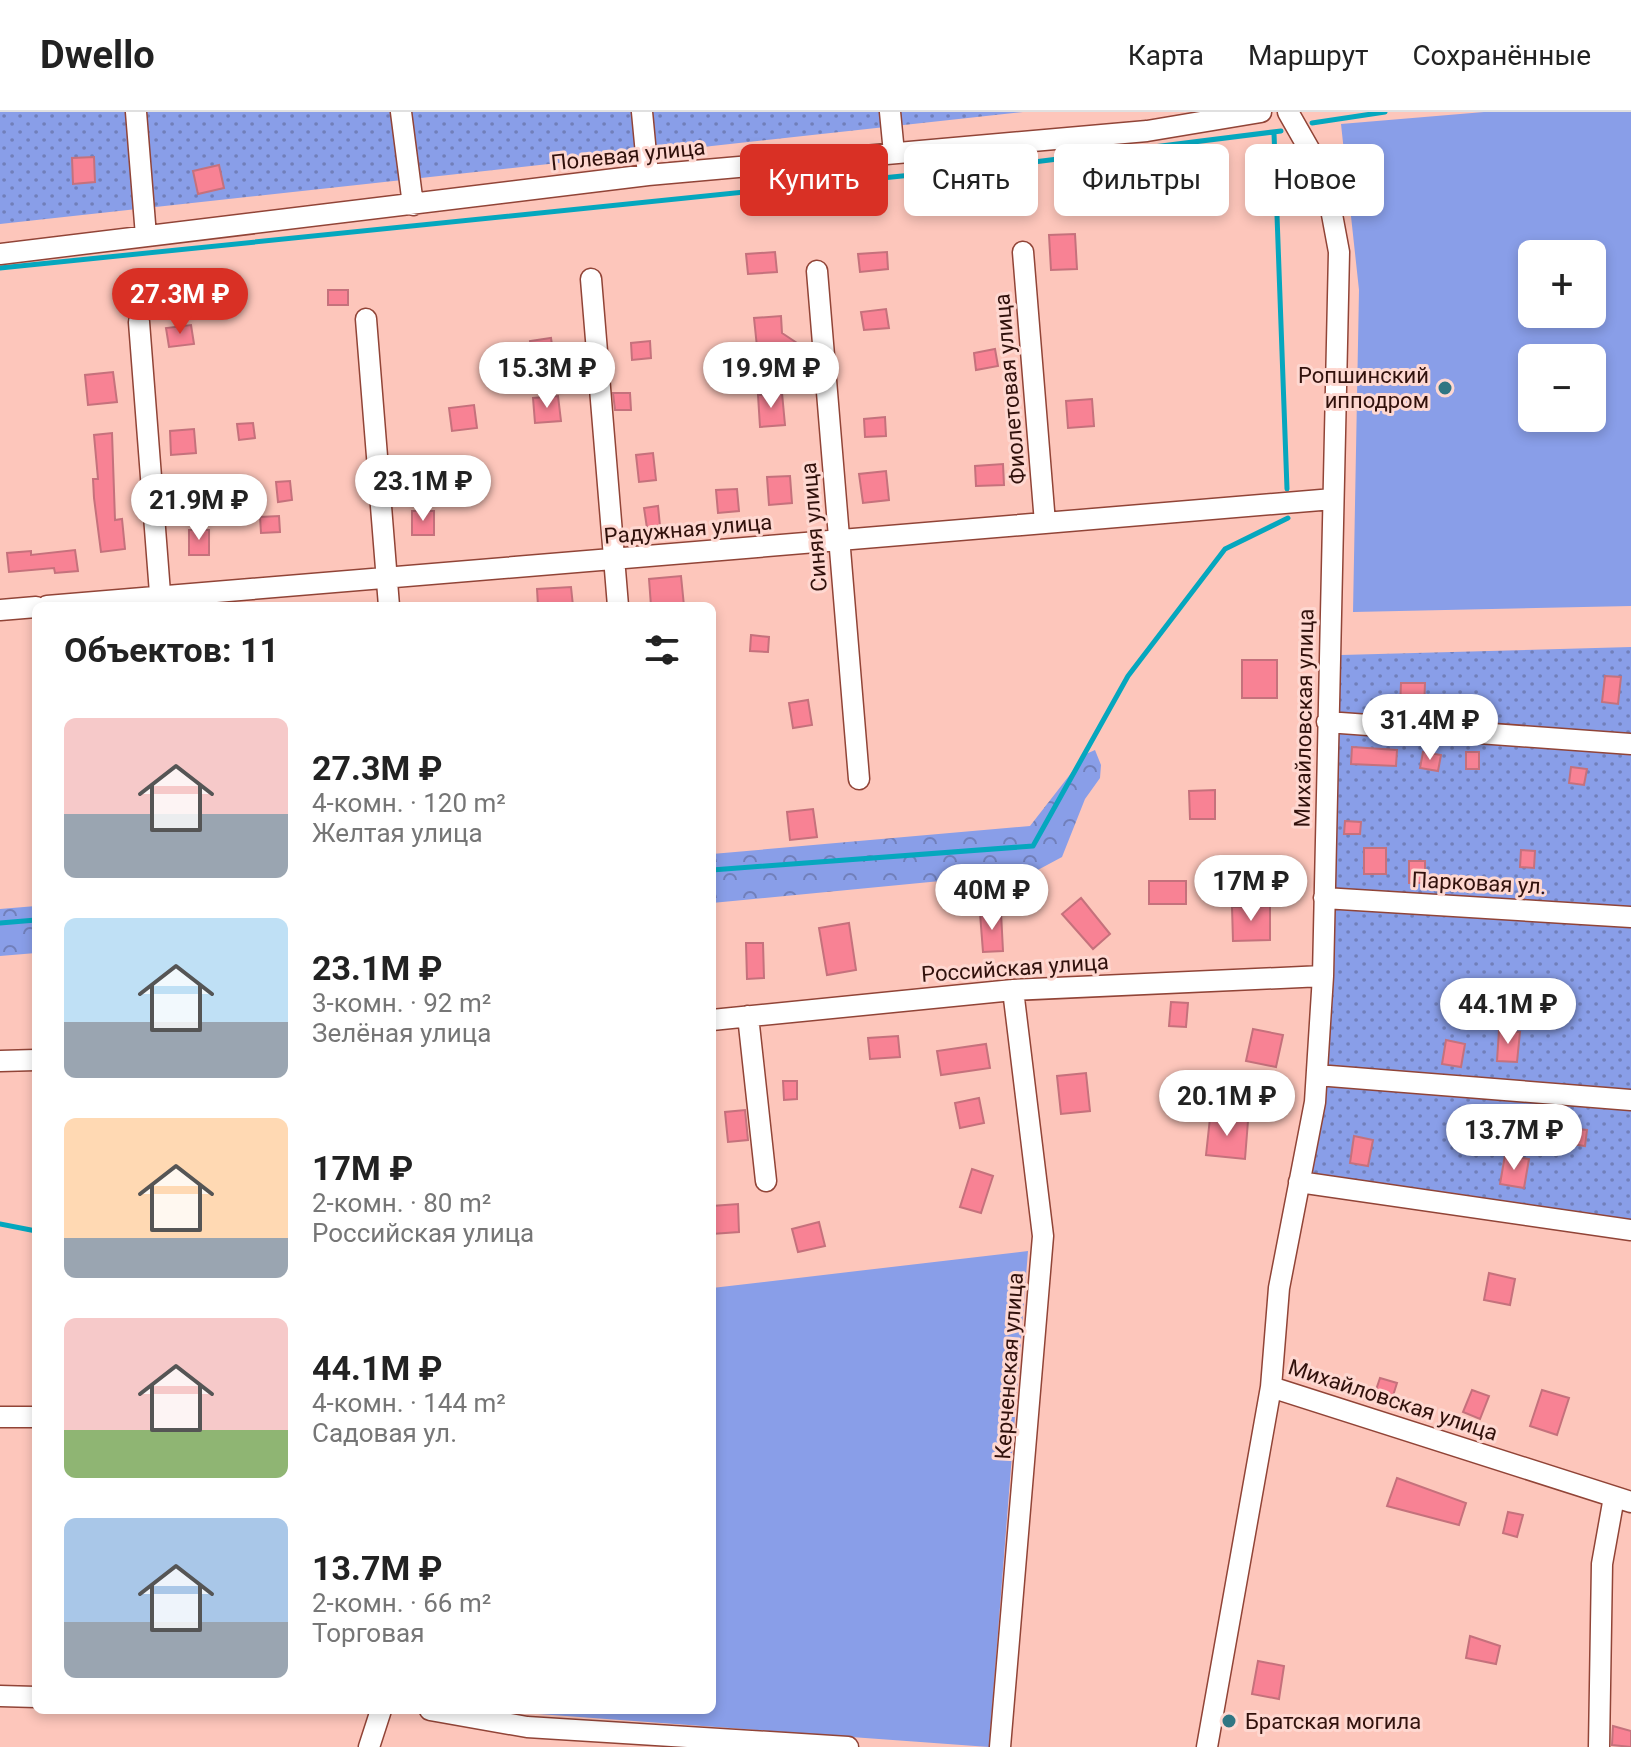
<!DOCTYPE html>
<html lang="ru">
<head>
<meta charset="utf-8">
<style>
  body { margin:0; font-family:Roboto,sans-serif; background:#f2f2f2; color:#222; height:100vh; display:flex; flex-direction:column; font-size:30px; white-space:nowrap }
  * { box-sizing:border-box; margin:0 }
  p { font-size:26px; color:#767676 }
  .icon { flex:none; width:44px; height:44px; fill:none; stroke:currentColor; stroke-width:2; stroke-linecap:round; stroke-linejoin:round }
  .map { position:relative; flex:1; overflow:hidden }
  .sheet { position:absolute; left:32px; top:490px; width:684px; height:1112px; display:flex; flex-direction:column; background:#fff; border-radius:12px; box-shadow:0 4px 12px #0003 }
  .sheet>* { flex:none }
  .top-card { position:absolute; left:740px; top:32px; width:760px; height:72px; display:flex; gap:16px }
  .tools { position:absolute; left:1518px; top:128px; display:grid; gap:16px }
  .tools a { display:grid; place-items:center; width:88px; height:88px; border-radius:12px; background:#fff; box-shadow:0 4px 12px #0003; font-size:40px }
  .price { position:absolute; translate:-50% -68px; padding:0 18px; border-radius:28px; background:#fff; color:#222; font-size:26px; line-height:52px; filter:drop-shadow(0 2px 4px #0008) }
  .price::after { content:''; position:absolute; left:50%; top:48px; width:24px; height:18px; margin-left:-12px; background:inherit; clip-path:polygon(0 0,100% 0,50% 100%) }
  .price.on { background:#d93025; color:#fff }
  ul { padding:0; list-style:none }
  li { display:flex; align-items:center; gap:24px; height:200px; padding:0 32px }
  li span { display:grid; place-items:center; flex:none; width:224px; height:160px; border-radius:12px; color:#555 }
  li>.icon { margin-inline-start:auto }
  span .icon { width:96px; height:96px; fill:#fffc; stroke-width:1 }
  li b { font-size:34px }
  h2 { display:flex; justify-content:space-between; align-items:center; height:96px; padding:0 32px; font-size:34px }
  .pill { padding:0 28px; border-radius:12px; background:#fff; box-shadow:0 4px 12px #0003; font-size:28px; line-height:72px }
  .pill.on { background:#d93025; color:#fff }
  header { display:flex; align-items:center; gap:48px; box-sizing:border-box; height:112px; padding:0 40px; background:#fff; border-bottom:2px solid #e0e0e0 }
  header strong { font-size:38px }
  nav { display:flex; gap:44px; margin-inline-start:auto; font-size:28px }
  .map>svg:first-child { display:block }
  .grass { fill:#899ee8; fill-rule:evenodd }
  .forest { fill:url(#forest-crowns) }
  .garden { fill:url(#garden-dots) }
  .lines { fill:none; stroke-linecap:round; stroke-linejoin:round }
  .stream { stroke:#05a7be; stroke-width:5 }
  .building { fill:#f88294; stroke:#c5717c; stroke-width:2 }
  .minor-casing { stroke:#914437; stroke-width:23 }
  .minor { stroke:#fff; stroke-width:20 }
  .poi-dot { fill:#307683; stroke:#fed8d1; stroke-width:3 }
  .labels { text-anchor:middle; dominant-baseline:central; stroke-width:6; stroke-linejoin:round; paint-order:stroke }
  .street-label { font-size:22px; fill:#31110c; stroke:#fed8d1 }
  .poi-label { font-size:22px; fill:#31110c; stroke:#fed8d1; text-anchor:end }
</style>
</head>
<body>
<header>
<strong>Dwello</strong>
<nav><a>Карта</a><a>Маршрут</a><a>Сохранённые</a></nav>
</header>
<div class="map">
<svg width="1631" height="1635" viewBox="0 0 1631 1635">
  <defs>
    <pattern id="forest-crowns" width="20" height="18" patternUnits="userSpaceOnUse" patternTransform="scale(2)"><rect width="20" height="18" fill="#899ee8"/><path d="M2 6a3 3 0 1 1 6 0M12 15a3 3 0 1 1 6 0" fill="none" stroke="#717fba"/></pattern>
    <pattern id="garden-dots" width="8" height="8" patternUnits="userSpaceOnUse" patternTransform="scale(2)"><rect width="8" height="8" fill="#899ee8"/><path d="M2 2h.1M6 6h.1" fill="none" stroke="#717fba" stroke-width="1.8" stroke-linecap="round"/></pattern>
  </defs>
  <rect width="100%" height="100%" fill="#fdc6bb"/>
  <!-- grass -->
  <path class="grass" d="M1484 0H1631V494L1353 500 1359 178 1341 12ZM1532 142H1592V202H1532ZM1532 246H1592V306H1532Z
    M1028 1139 989 1635 511 1600 712 1598V1176Z"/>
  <!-- forest -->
  <path class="forest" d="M1095 638 1101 653 1100 666 1085 687 1062 745 1034 760 712 791V742L1030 714 1086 642Z
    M36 794V841L0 844V797Z"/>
  <!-- garden -->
  <path class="garden" d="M0 0H1023L0 112Z
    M1631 535V1112L1307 1065 1333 798 1341 543Z"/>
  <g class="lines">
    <!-- stream -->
    <path class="stream" d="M1312 11 1385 0
      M1274 21 1287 377
      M0 156 1010 53 1281 19
      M712 758 1033 734 1128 564 1225 437 1288 406
      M0 811 36 808
      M0 1112 36 1119"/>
  </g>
  <!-- building -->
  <path class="building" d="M94 45 95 70 73 72 72 46Z
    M219 53 224 76 198 82 193 59Z
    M1075 122 1077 157 1051 158 1049 123Z
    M775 140 777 160 748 162 746 142Z
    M887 140 888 157 860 160 858 142Z
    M328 178H348V193H328Z
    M886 197 889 216 864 218 861 200Z
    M781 204 782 221 797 231 757 235 754 206Z
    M191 213 194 232 169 235 166 216Z
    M551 226 555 254 535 257 530 229Z
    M650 229 651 246 632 248 631 231Z
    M995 237 998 254 976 258 974 241Z
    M113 260 117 290 88 293 85 263Z
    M613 281H630L631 298H615Z
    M782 281 785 313 760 315 758 283Z
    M558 284 561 309 535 311 533 286Z
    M1092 287 1094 314 1068 316 1066 289Z
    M474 293 477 316 452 319 449 296Z
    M885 305 886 324 865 325 864 307Z
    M253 311 255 326 239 328 237 312Z
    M194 317 196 341 171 343 170 319Z
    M112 321 115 408 122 407 125 437 101 440 94 386 93 367H98L94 323Z
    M653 341 656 368 639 370 636 343Z
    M1003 352 1004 373 976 374 975 354Z
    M886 359 889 388 863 391 859 362Z
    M790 364 792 391 769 393 767 365Z
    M290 369 292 388 278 390 276 370Z
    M737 377 739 399 718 401 716 378Z
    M658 394 660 414 647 416 644 396Z
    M412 399H434V423H412Z
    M279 404 280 420 261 421 260 405Z
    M189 418H209V443H189Z
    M75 438 78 459 55 461 54 456 9 460 7 441 31 439V443Z
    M681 464 684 494H651L649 467Z
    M571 475 573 494H538L537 477Z
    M751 523 769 525 768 540 750 539Z
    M1242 548H1277V586H1242Z
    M1605 564 1621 565 1618 592 1602 590Z
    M1401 571H1425L1424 598 1400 596Z
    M808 588 812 613 793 616 789 591Z
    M1352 635 1397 638 1396 654 1351 652Z
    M1423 640 1441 643 1438 659 1420 656Z
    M1466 640H1479V657H1466Z
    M1571 655 1587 657 1584 673 1569 671Z
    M1215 678V707H1190L1189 679Z
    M813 697 817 725 790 728 787 700Z
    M1345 709 1361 710 1360 722H1344Z
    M1364 736H1386V762H1364Z
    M1521 738 1535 739 1534 756 1520 755Z
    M1409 749H1425V771H1409Z
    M1149 769H1186V792H1149Z
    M1081 786 1110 822 1093 837 1062 802Z
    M1270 794V828L1233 829 1232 795Z
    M1001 800 1003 839 983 840 980 801Z
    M849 811 856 858 827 863 819 816Z
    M746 831H763L764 866 747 867Z
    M1171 890 1188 891 1186 915 1169 914Z
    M1253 917 1283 923 1276 955 1246 949Z
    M1499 918 1520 920 1517 950 1497 949Z
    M898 924 900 945 870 947 868 926Z
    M1446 928 1465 932 1461 955 1442 952Z
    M986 932 990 956 941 963 937 939Z
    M1086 961 1090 999 1061 1002 1057 964Z
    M783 969H797V987L784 988Z
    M979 986 984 1011 960 1016 955 991Z
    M745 998 748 1028 728 1030 725 1000Z
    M1210 1006 1248 1009 1245 1047 1206 1043Z
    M1566 1016 1587 1018 1585 1034 1564 1031Z
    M1354 1024 1373 1028 1368 1054 1350 1051Z
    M1505 1043 1529 1047 1524 1076 1500 1072Z
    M972 1057 993 1064 981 1101 960 1095Z
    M738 1092 739 1120 712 1122V1094Z
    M819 1110 825 1134 798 1140 792 1117Z
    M1489 1161 1515 1167 1510 1193 1484 1188Z
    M1380 1266 1397 1271 1391 1290 1374 1284Z
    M1472 1278 1489 1284 1480 1307 1463 1300Z
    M1542 1278 1569 1286 1557 1323 1530 1314Z
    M1397 1366 1466 1391 1459 1413 1387 1394Z
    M1508 1400 1523 1403 1517 1425 1503 1421Z
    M1470 1524 1500 1534 1496 1552 1466 1546Z
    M1258 1549 1284 1554 1279 1587 1252 1582Z
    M1613 1614 1631 1619V1635L1612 1633Z"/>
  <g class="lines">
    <defs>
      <path id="minor" d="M136 0 146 124
        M401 0 413 93
        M642 0 648 63
        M890 0 894 41
        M1023 140 1045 411
        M0 142 648 63 1147 19 1261 0
        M817 159 859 667
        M591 167 618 494
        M366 207 389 494
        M139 210 161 494
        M47 494 1333 387
        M0 498 36 495
        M1327 610 1631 632
        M1324 786 1631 805
        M748 904 766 1069
        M712 908 1013 878 1323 864
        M0 949 36 948
        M1317 963 1631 988
        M1299 1070 1631 1118
        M1271 1275 1631 1390
        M0 1305H36
        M0 1584 36 1585
        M430 1598 527 1615 848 1635
        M369 1635 381 1598
        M1000 1635 1043 1124 1013 878
        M1207 1635 1271 1275 1279 1176 1315 990 1323 864 1339 140 1325 65 1288 0
        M1599 1635 1602 1452 1614 1385"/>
    </defs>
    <!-- minor casing -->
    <use href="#minor" class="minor-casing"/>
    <!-- minor -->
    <use href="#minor" class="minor"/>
  </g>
  <!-- markers -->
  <g class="poi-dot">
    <circle cx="1445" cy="276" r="8"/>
    <circle cx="1229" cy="1609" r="8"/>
  </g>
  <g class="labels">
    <!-- street labels -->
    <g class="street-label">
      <text transform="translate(628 43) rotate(-6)">Полевая улица</text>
      <text transform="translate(1010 277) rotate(-95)">Фиолетовая улица</text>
      <text transform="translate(814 415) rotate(-95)">Синяя улица</text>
      <text transform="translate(688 417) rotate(-5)">Радужная улица</text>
      <text transform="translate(1304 606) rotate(-89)">Михайловская улица</text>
      <text transform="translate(1479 771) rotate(3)">Парковая ул.</text>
      <text transform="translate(1015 856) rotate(-4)">Российская улица</text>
      <text transform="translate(1009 1254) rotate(-86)">Керченская улица</text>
      <text transform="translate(1393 1288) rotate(18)">Михайловская улица</text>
    </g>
    <!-- poi labels -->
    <g class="poi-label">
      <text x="1429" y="263">Ропшинский<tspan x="1429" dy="25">ипподром</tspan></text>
      <text x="1245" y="1609" text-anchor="start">Братская могила</text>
    </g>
  </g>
</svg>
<div class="tools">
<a>+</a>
<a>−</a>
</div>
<b class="price on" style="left:180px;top:224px">27.3M ₽</b>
<b class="price" style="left:547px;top:298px">15.3M ₽</b>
<b class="price" style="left:771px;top:298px">19.9M ₽</b>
<b class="price" style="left:423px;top:411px">23.1M ₽</b>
<b class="price" style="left:199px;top:430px">21.9M ₽</b>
<b class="price" style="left:1430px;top:650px">31.4M ₽</b>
<b class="price" style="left:1251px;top:811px">17M ₽</b>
<b class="price" style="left:992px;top:820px">40M ₽</b>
<b class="price" style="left:1508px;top:934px">44.1M ₽</b>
<b class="price" style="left:1227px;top:1026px">20.1M ₽</b>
<b class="price" style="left:1514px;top:1060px">13.7M ₽</b>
<div class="top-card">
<a class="pill on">Купить</a>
<a class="pill">Снять</a>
<a class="pill">Фильтры</a>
<a class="pill">Новое</a>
</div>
<section class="sheet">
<h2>Объектов: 11<svg class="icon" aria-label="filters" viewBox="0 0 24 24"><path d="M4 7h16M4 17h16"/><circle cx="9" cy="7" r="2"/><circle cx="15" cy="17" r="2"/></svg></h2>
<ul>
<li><span style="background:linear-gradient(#f6c9c9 60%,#9aa5b1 0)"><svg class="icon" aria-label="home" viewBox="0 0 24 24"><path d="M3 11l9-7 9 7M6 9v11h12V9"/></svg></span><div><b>27.3M ₽</b><p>4-комн. · 120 m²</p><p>Желтая улица</p></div></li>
<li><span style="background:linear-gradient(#bfe0f5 65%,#9aa5b1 0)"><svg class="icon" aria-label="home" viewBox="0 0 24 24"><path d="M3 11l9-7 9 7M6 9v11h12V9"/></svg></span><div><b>23.1M ₽</b><p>3-комн. · 92 m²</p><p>Зелёная улица</p></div></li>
<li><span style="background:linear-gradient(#ffd9b3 75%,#9aa5b1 0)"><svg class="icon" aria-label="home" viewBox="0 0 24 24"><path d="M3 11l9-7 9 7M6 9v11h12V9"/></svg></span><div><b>17M ₽</b><p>2-комн. · 80 m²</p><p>Российская улица</p></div></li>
<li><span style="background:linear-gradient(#f6c9c9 70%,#8fb573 0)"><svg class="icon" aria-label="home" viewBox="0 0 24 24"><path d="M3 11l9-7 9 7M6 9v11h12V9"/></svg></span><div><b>44.1M ₽</b><p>4-комн. · 144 m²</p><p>Садовая ул.</p></div></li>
<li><span style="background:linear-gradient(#a9c7e8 65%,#9aa5b1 0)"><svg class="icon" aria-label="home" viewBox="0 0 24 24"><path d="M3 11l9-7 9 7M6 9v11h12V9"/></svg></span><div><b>13.7M ₽</b><p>2-комн. · 66 m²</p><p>Торговая</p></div></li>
</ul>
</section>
</div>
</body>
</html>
